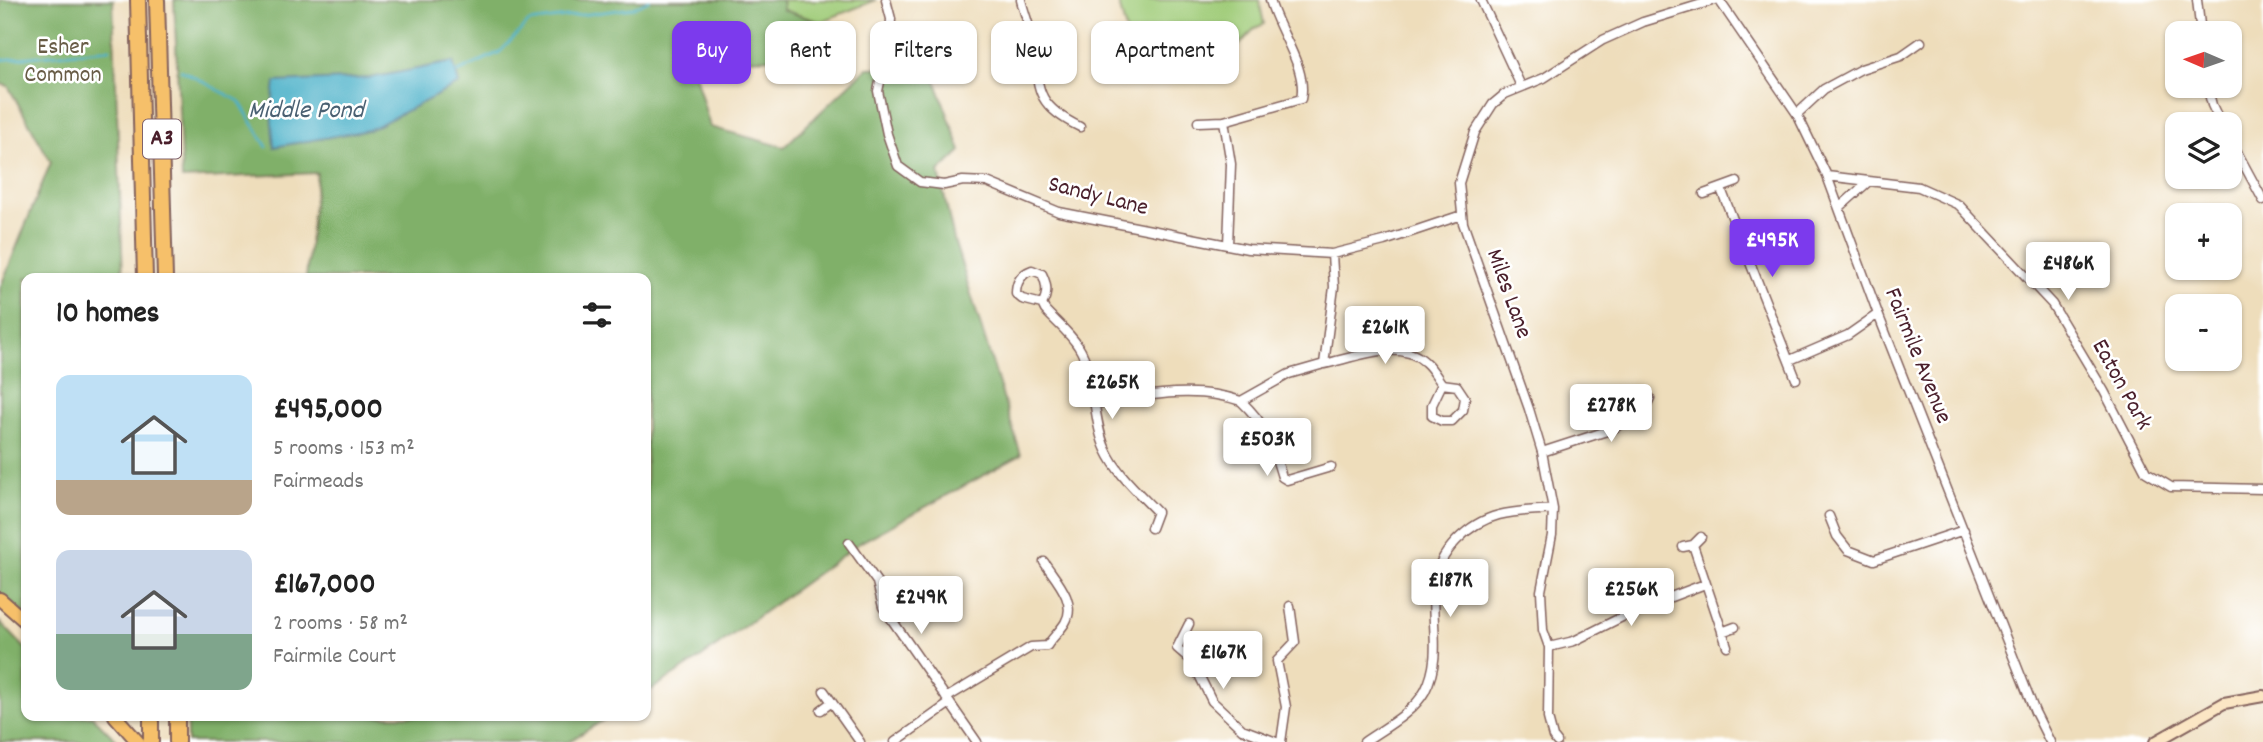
<!DOCTYPE html>
<html lang="en">
<head>
<meta charset="utf-8">
<style>
  body { margin:0; font-family:Dekko,sans-serif; background:#f2f2f2; color:#222; height:100vh; display:flex; flex-direction:column; font-size:26px; white-space:nowrap }
  * { box-sizing:border-box; margin:0 }
  p { font-size:23px; color:#767676 }
  .icon { flex:none; width:38px; height:38px; fill:none; stroke:currentColor; stroke-width:2; stroke-linecap:round; stroke-linejoin:round }
  .map { position:relative; flex:1; overflow:hidden }
  .drawer { position:absolute; left:21px; top:273px; width:630px; height:448px; display:flex; flex-direction:column; background:#fff; border-radius:14px; box-shadow:0 2px 5px #0004 }
  .drawer>* { flex:none }
  .top-card { position:absolute; left:672px; top:21px; width:665px; height:63px; display:flex; gap:14px }
  .needle { width:46px; rotate:272deg }
  .tools { position:absolute; left:2165px; top:21px; display:grid; gap:14px }
  .tools a { display:grid; place-items:center; width:77px; height:77px; border-radius:14px; background:#fff; box-shadow:0 2px 5px #0004; font-size:35px }
  .price { position:absolute; translate:-50% -60px; padding:0 16px; border-radius:7px; background:#fff; color:#222; font-size:23px; line-height:46px; filter:drop-shadow(0 2px 4px #0008) }
  .price::after { content:''; position:absolute; left:50%; top:42px; width:21px; height:16px; margin-left:-10px; background:inherit; clip-path:polygon(0 0,100% 0,50% 100%) }
  .price.current { background:#7c3aed; color:#fff }
  ul { padding:0; list-style:none }
  li { display:flex; align-items:center; gap:21px; height:175px; padding:0 35px }
  li span { display:grid; place-items:center; flex:none; width:196px; height:140px; border-radius:14px; color:#555 }
  li>.icon { margin-inline-start:auto }
  span .icon { width:84px; height:84px; fill:#fffc; stroke-width:1 }
  li b { font-size:30px }
  h2 { display:flex; justify-content:space-between; align-items:center; height:84px; padding:0 35px; font-size:30px }
  .tag { padding:0 24px; border-radius:14px; background:#fff; box-shadow:0 2px 5px #0004; font-size:24px; line-height:63px }
  .tag.current { background:#7c3aed; color:#fff }
  .map>svg:first-child { display:block }
  .green { fill:#a0cc79; stroke:#757652; stroke-width:2 }
  .forest { fill:#80b069; stroke:#65684a; stroke-width:2 }
  .water { fill:#49b0c8; stroke:#4a687a; stroke-width:2 }
  .lines { fill:none; stroke-linecap:round; stroke-linejoin:round }
  .stream { stroke:#49b0c8; stroke-width:2.5 }
  .street-casing { stroke:#83625d; stroke-width:11 }
  .secondary-casing { stroke:#83625d; stroke-width:14 }
  .primary-casing { stroke:#83625d; stroke-width:16 }
  .highway-casing { stroke:#83625d; stroke-width:18 }
  .street { stroke:#fff; stroke-width:8 }
  .secondary { stroke:#fbe6c4; stroke-width:10 }
  .primary { stroke:#f6c06b; stroke-width:12 }
  .highway { stroke:#f6c06b; stroke-width:14 }
  .labels { text-anchor:middle; dominant-baseline:central; stroke-width:5; stroke-linejoin:round; paint-order:stroke }
  .shield { fill:#fff; stroke:#80626b; stroke-width:2 }
  .shield-label { font-size:23px; font-weight:bold; fill:#4a1f2b }
  .park-label { font-size:24px; fill:#685c46; stroke:#fff }
  .street-label { font-size:24px; fill:#4a1f2b; stroke:#fff }
  .water-label { font-size:26px; font-style:italic; fill:#4a6072; stroke:#fff }
</style>
</head>
<body>
<div class="map">
<svg width="2263" height="742" viewBox="0 0 2263 742">
  <rect width="100%" height="100%" fill="#fff"/>
  <filter id="ink" filterUnits="userSpaceOnUse"><feTurbulence type="fractalNoise" baseFrequency=".0143" numOctaves="2"/><feDisplacementMap in="SourceGraphic" scale="14" xChannelSelector="R" yChannelSelector="G"/><feConvolveMatrix kernelMatrix="1 2 1 2 8 2 1 2 1" color-interpolation-filters="sRGB"/></filter>
  <filter id="wash" filterUnits="userSpaceOnUse"><feTurbulence type="fractalNoise" baseFrequency=".00686" numOctaves="4" result="noise"/><feDisplacementMap in="SourceGraphic" scale="28" xChannelSelector="R" yChannelSelector="G"/><feGaussianBlur stdDeviation="1.57" result="paint"/><feColorMatrix in="noise" values="0 0 0 0 0 0 0 0 0 0 0 0 0 0 0 0 0 1.4 0 .05"/><feComposite in="paint" operator="in"/></filter>
  <g filter="url(#wash)">
    <rect width="100%" height="100%" fill="#edb"/>
    <!-- green -->
    <path class="green" d="M782 0H876L820 22 783 10Z
      M1118 0H1259L1264 24 1255 28 1221 65 1138 79Z"/>
    <!-- forest -->
    <path class="forest" d="M0 0H113L123 278H26V616L0 593V288L51 162 8 86 0 84Z
      M174 0H782L783 10 820 22 783 58 691 60 710 127 784 147 867 68 930 66 961 151 939 172 954 240 1021 455 861 542 696 661 646 693V278H306L317 173 182 179Z
      M0 622 26 649V716H92L118 742H0Z
      M187 716H610L568 742H187Z"/>
    <!-- water -->
    <path class="water" d="M453 62 459 84 369 130 274 147 271 113 275 82 370 78Z"/>
    <g class="lines">
      <!-- stream -->
      <path class="stream" d="M0 60 110 49
        M181 70 239 101 267 147
        M456 73 500 52 529 22 633 8 649 0"/>
    </g>
  </g>
  <g filter="url(#ink)">
    <g class="lines">
      <defs>
        <path id="street" d="M886 0 891 19 890 36 878 91 887 134 898 166 920 182 944 185 963 181 987 182 1059 212 1248 249 1332 254 1384 241 1462 215
          M1021 0C1025 16 1032 32 1034 48 1038 91 1037 106 1080 127
          M1481 0 1521 86
          M1719 0 1797 114 1827 176 1878 314 2035 712 2050 742
          M2197 0 2201 33
          M2207 86 2212 105 2221 124
          M1797 114 1824 89 1861 69 1901 56 1921 42
          M1224 121 1231 164 1228 245
          M1198 122 1224 121 1301 99C1308 68 1278 31 1270 0
          M2230 139 2263 200
          M1827 176 1919 187 1959 205 2052 304 2104 391 2146 472 2171 487 2263 489
          M1721 189 1796 379
          M1704 194 1737 182
          M1839 208 1869 181
          M1042 304C1048 295 1047 284 1042 274L1032 270C1021 274 1016 282 1016 294L1022 299 1042 304 1045 310C1056 322 1070 333 1078 346 1096 373 1092 420 1106 450 1117 474 1139 493 1157 512L1151 528
          M1790 360 1848 335 1878 314
          M1324 364C1353 358 1400 338 1425 362 1432 368 1437 377 1442 384L1457 386 1465 398 1463 410 1452 421H1442L1432 416V405L1442 384
          M1241 401C1269 428 1271 442 1282 477L1287 480 1331 467
          M1095 404C1143 396 1194 385 1241 401L1289 374 1324 364 1334 287 1332 254
          M1542 452 1613 429 1645 408 1650 398
          M1829 516 1837 536 1848 550 1874 560 1964 530
          M849 543 877 582 883 607 977 742
          M1693 545 1727 646
          M1683 547 1693 545 1701 537
          M1189 624 1177 648 1192 661 1212 701 1242 729 1276 742
          M1722 632 1735 627
          M1549 647 1574 641 1634 611 1705 584
          M824 691 860 742
          M946 698 1031 647 1047 646C1052 638 1060 631 1065 623 1078 602 1055 579 1044 562
          M821 710 832 702
          M895 742 950 703
          M1281 742 1286 707 1277 661 1295 642 1290 606
          M1364 742C1384 728 1413 713 1425 691 1443 656 1430 622 1434 585 1438 552 1468 523 1499 515 1516 510 1536 511 1553 509
          M1557 742 1553 737 1548 718 1549 647 1543 630 1541 591 1552 535 1553 509 1542 452 1529 409 1463 223 1459 183 1475 132 1493 104 1505 94 1544 78 1603 40 1643 22 1715 0"/>
        <path id="secondary" d="M2155 742 2224 703 2263 696"/>
        <path id="primary" d="M0 599 26 622
          M115 716 138 742"/>
        <path id="highway" d="M138 0 145 278
          M157 0 165 278
          M151 716V742
          M177 716V742"/>
      </defs>
      <!-- street casing -->
      <use href="#street" class="street-casing"/>
      <!-- secondary casing -->
      <use href="#secondary" class="secondary-casing"/>
      <!-- primary casing -->
      <use href="#primary" class="primary-casing"/>
      <!-- highway casing -->
      <use href="#highway" class="highway-casing"/>
      <!-- street -->
      <use href="#street" class="street"/>
      <!-- secondary -->
      <use href="#secondary" class="secondary"/>
      <!-- primary -->
      <use href="#primary" class="primary"/>
      <!-- highway -->
      <use href="#highway" class="highway"/>
    </g>
  </g>
  <g class="labels">
    <!-- shield labels -->
    <rect class="shield" x="143" y="119.5" width="38" height="39" rx="5"/>
    <g class="shield-label">
      <text x="162" y="139">A3</text>
    </g>
    <!-- park labels -->
    <g class="park-label">
      <text x="63" y="48">Esher<tspan x="63" dy="28">Common</tspan></text>
    </g>
    <!-- street labels -->
    <g class="street-label">
      <text transform="translate(1098 197) rotate(14)">Sandy Lane</text>
      <text transform="translate(1508 294) rotate(70)">Miles Lane</text>
      <text transform="translate(1917 356) rotate(68)">Fairmile Avenue</text>
      <text transform="translate(2121 385) rotate(61)">Eaton Park</text>
    </g>
    <!-- water labels -->
    <g class="water-label">
      <text x="306" y="111">Middle Pond</text>
    </g>
  </g>
</svg>
<div class="tools">
<a><svg class="needle" viewBox="-14 -14 28 28"><path d="M0-13l5 13h-10z" fill="#e53935"/><path d="M0 13l5-13h-10z" fill="#767676"/></svg></a>
<a><svg class="icon" aria-label="layers" viewBox="0 0 24 24"><path d="M12 4l9 5-9 5-9-5zM3 14l9 5 9-5"/></svg></a>
<a>+</a>
<a>−</a>
</div>
<b class="price current" style="left:1772px;top:279px">£495K</b>
<b class="price" style="left:2068px;top:302px">£486K</b>
<b class="price" style="left:1385px;top:366px">£261K</b>
<b class="price" style="left:1112px;top:421px">£265K</b>
<b class="price" style="left:1611px;top:444px">£278K</b>
<b class="price" style="left:1267px;top:478px">£503K</b>
<b class="price" style="left:1450px;top:619px">£187K</b>
<b class="price" style="left:1631px;top:628px">£256K</b>
<b class="price" style="left:921px;top:636px">£249K</b>
<b class="price" style="left:1223px;top:691px">£167K</b>
<div class="top-card">
<a class="tag current">Buy</a>
<a class="tag">Rent</a>
<a class="tag">Filters</a>
<a class="tag">New</a>
<a class="tag">Apartment</a>
</div>
<section class="drawer">
<h2>10 homes<svg class="icon" aria-label="filters" viewBox="0 0 24 24"><path d="M4 7h16M4 17h16"/><circle cx="9" cy="7" r="2"/><circle cx="15" cy="17" r="2"/></svg></h2>
<ul>
<li><span style="background:linear-gradient(#bfe0f5 75%,#b9a48a 0)"><svg class="icon" aria-label="home" viewBox="0 0 24 24"><path d="M3 11l9-7 9 7M6 9v11h12V9"/></svg></span><div><b>£495,000</b><p>5 rooms · 153 m²</p><p>Fairmeads</p></div></li>
<li><span style="background:linear-gradient(#c9d6e8 60%,#7fa58c 0)"><svg class="icon" aria-label="home" viewBox="0 0 24 24"><path d="M3 11l9-7 9 7M6 9v11h12V9"/></svg></span><div><b>£167,000</b><p>2 rooms · 58 m²</p><p>Fairmile Court</p></div></li>
</ul>
</section>
</div>
</body>
</html>
